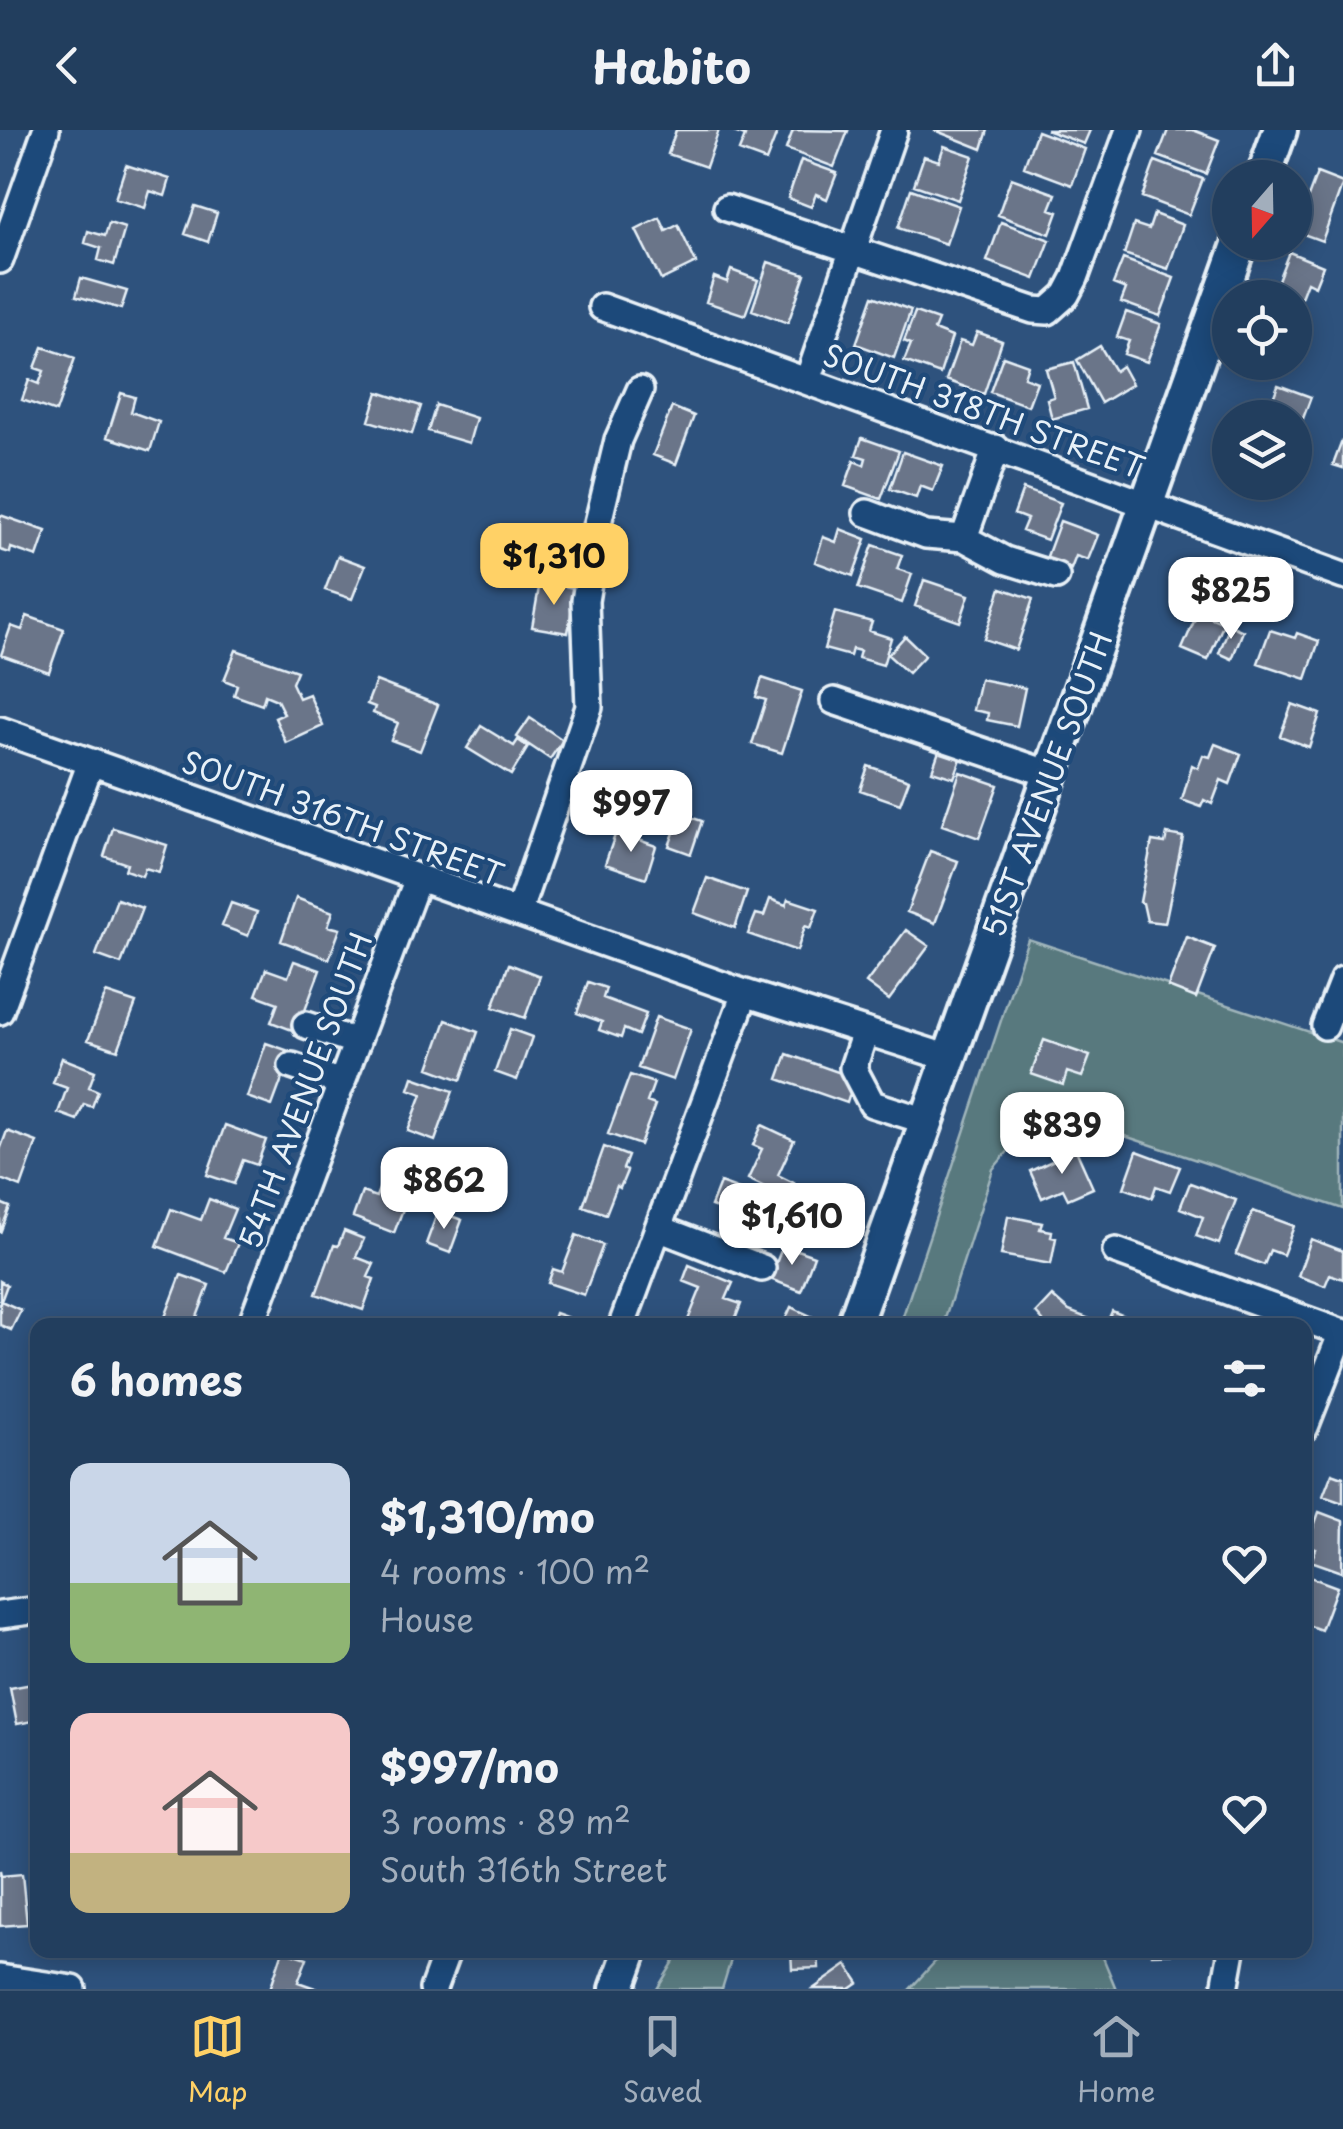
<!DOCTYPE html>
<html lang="en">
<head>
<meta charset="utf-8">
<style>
  body { margin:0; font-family:"Playpen Sans",sans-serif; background:#2e4967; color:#f1f3f6; height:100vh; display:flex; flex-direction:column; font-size:38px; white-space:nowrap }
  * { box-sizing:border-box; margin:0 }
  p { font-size:32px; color:#a2aebc }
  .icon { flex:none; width:55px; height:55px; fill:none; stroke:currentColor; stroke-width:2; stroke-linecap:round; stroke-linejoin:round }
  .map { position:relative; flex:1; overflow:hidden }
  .panel { position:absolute; left:30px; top:1188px; width:1282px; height:640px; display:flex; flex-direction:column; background:#223e5e; border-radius:20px; box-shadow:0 5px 25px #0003,0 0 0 2px #3f5773 }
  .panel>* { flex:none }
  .needle { width:65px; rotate:200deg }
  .fabs { position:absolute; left:1212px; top:30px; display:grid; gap:20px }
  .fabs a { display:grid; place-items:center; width:100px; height:100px; border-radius:50%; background:#223e5e; box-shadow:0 5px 25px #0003,0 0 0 2px #3f5773; font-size:50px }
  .price { position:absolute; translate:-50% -85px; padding:0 22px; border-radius:20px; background:#fff; color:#222; font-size:32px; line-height:65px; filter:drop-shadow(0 2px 5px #0008) }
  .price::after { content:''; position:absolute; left:50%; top:60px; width:30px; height:22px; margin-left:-15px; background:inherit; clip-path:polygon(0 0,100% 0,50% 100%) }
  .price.selected { background:#ffd166; color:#111 }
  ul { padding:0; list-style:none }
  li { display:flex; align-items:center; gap:30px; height:250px; padding:0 40px }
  li span { display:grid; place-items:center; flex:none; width:280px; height:200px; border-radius:20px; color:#555 }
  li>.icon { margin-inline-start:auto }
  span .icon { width:120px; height:120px; fill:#fffc; stroke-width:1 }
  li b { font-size:42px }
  h2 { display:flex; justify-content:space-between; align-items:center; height:120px; padding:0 40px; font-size:42px }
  header { display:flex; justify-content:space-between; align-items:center; height:130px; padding:0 40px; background:#223e5e; font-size:45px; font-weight:700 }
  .menu { display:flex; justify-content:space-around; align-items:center; height:140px; border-top:2px solid #3f5773; background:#223e5e; font-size:28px; color:#a2aebc }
  .menu a { display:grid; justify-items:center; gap:5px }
  .menu .selected { color:#ffd166 }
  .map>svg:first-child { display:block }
  .green { fill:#58797e; stroke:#a0b5bb; stroke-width:2.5 }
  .building { fill:#6a7489; stroke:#e8f1f8; stroke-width:2.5 }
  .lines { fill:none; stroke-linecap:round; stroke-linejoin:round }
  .minor-casing { stroke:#e8f1f8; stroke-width:32 }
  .major-casing { stroke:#e8f1f8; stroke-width:40 }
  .minor { stroke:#1f4a7a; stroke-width:25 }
  .major { stroke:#1f4a7a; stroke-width:32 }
  .labels { text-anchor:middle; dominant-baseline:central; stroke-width:9; stroke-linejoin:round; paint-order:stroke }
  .street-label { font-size:30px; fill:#e8f1f8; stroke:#1f4a7a }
</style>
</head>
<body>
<header><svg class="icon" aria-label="back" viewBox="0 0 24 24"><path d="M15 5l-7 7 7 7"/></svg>Habito<svg class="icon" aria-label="share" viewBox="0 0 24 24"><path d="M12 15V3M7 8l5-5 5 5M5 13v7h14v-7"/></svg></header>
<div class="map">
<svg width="1343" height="1859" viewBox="0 0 1343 1859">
  <rect width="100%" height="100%" fill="#2e527d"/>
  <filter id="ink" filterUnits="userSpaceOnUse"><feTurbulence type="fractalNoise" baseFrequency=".01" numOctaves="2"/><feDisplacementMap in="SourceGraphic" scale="20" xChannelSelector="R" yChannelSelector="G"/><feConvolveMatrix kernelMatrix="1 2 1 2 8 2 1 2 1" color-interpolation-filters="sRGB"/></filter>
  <g filter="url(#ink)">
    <!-- green -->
    <path class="green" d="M1028 809 1343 913V1079L1044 979 993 1039 943 1195H900Z
      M681 1820H734L722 1859H657Z
      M946 1820H1100L1116 1859H910Z"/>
    <!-- building -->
    <path class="building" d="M676 0H719L706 37 668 24Z
      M778 0 766 31 739 21 745 6 731 1Z
      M793 0 848 1 834 37 786 19Z
      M934 0H988L982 19Z
      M1046 0H1090L1084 14Z
      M1168 0H1193L1219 10 1206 44 1158 26Z
      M1037 1 1085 19 1072 55 1024 37Z
      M944 16 973 26 958 70 914 55 924 26 939 31Z
      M801 30 837 43 827 69 816 64 811 77 788 68Z
      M1155 31 1203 49 1189 85 1142 67Z
      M126 35 170 49 165 66 150 61 145 78 115 69Z
      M1317 43 1343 53 1322 111 1295 101Z
      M1011 48 1056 64 1050 79 1058 82 1050 104 998 85Z
      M911 59 959 76 946 114 898 98Z
      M195 76 217 83 208 112 185 104Z
      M1154 84 1183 95 1168 139 1124 124 1134 94 1149 99Z
      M660 88 666 101 678 95 696 133 661 150 636 100Z
      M1001 92 1050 110 1035 149 987 131Z
      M109 93 125 98 114 135 98 130 101 118 85 113 88 101 105 106Z
      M1289 122 1323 136 1315 156 1307 152 1295 183V168H1271Z
      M1123 129 1174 148 1160 186 1121 172 1126 159 1113 154Z
      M768 132 805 144 788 193 752 180Z
      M731 140 758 150 745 185 706 172 714 147 727 152Z
      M81 148 127 161 121 179 76 166Z
      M873 166 911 180 894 228 856 214Z
      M915 182 938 190 934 200 952 207 940 244 904 231 911 214 904 211Z
      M1126 182 1161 194 1147 232 1124 224 1129 211 1117 207Z
      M977 202 1002 211 984 264 946 250 960 211 972 215Z
      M1100 216 1115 241 1122 236 1132 254 1101 273 1077 230Z
      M43 217 75 228 56 282 22 270 29 250 39 254 44 241 35 238Z
      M1003 226 1028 235 1024 247 1037 252 1028 276 990 262Z
      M1074 232 1087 279 1052 289 1047 269 1054 267 1046 239Z
      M1278 255 1311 267 1301 294 1295 292V288L1268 282Z
      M378 262 421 276 412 304 369 291Z
      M121 263 135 267 131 282 159 292 150 321 107 307Z
      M436 275 476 288 469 313 428 301Z
      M672 277 694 286 676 334 653 325Z
      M862 308 899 321 881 369 845 356 854 331 864 335 866 328 856 325Z
      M1342 311H1343V338L1333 335Z
      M1230 319V352H1246L1244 359 1219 351Z
      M903 322 943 336 933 361 920 356 916 368 890 359Z
      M1023 359 1061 373 1047 410 1022 401 1027 389 1014 384Z
      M0 385 46 401 37 427 11 418 10 423 0 420Z
      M1060 391 1098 405 1088 430 1076 426 1071 439 1046 429Z
      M840 399 866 409 853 446 815 432 823 407 836 412Z
      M873 415 902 425 897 439 912 444 902 473 858 458Z
      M338 426 365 436 352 469 325 460Z
      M924 450 969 465 960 492 915 476Z
      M540 452 575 458 568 503 532 497Z
      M1001 458 1033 469 1016 520 984 509Z
      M835 482 872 492 869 501 891 508 883 535 858 528 860 521 852 519 850 526 824 519Z
      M1198 482 1224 493 1208 530 1182 519Z
      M27 486 64 499 49 542 1 525 11 496 22 500Z
      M1230 495 1243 501 1232 529 1219 523Z
      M1270 500 1295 508 1297 503 1319 511 1306 549 1258 533Z
      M905 506 925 525 908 543 888 525Z
      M236 520 297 541 292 553 299 568 309 564 323 596 286 613 275 588 284 584 277 570 265 565 262 575 234 565 237 555 224 550Z
      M762 548 802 561 782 623 752 614 766 570 756 567Z
      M980 549 1025 558 1017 596 987 590 988 583 973 580Z
      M376 551 438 575 420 621 391 610 398 593 373 583 375 577 367 574Z
      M1292 574 1320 584 1309 617 1280 606Z
      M530 588 563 610 550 629 517 607Z
      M481 596 514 616 518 610 528 617 511 645 467 618Z
      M1215 614 1241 624 1230 654 1221 650 1212 674 1204 670 1201 677 1182 670 1192 635 1198 638 1203 625 1210 627Z
      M939 621 961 629 954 648 932 641Z
      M868 636 909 650 900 674 860 660Z
      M960 642 998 655 979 708 942 695Z
      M681 684 702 691 691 724 669 716Z
      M113 698 167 715 159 742 145 738 142 746 125 740 127 734 104 726Z
      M616 702 656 716 646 748 605 734Z
      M1167 704 1183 707 1165 793 1147 791 1143 773 1140 772 1152 711 1165 713Z
      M930 721 958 731 935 793 907 782Z
      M707 748 747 762 735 798 694 783Z
      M296 768 333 782 328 796 340 799 329 829 281 811Z
      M117 769 142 778 121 834 96 825Z
      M770 769 786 775 788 769 818 779 811 798 805 796 797 821 748 804 756 784 764 786Z
      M231 773 257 782 248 806 222 796Z
      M906 800 929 816 889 870 866 853Z
      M1187 807 1215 818 1196 868 1168 857Z
      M294 831 320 840 297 902 271 892 278 873 256 865 266 839 288 847Z
      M509 834 540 846 525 888 493 877Z
      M588 852 606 858 603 868 646 884 638 905 624 899 621 908 599 900 602 892 577 883Z
      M106 863 136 873 118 920 88 910Z
      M656 887 691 899 673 950 638 938Z
      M446 890 478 902 461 950 429 938Z
      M510 899 532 907 517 950 495 942Z
      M1044 910 1090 926 1082 947 1067 942 1063 955 1031 944Z
      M266 913 292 922 272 976 247 967Z
      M787 924 855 948 847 973 778 949Z
      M62 928 95 941 89 957 98 961 92 977 84 974 77 990 58 983 67 958 53 953Z
      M630 945 654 953 647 972 655 975 640 1015 608 1004Z
      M413 947 453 961 435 1011 408 1001 422 964 409 959Z
      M225 995 266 1010 257 1035 243 1030 234 1054 207 1045Z
      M762 995 794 1010 778 1045 794 1053 787 1068 748 1049 762 1019 753 1015Z
      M7 1001 37 1012 21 1057 0 1049V1020Z
      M604 1017 628 1026 623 1039 627 1041 620 1058 617 1056 606 1084 583 1076Z
      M1076 1020 1093 1058 1068 1069 1063 1059 1042 1068 1030 1041Z
      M1137 1021 1180 1037 1170 1061 1156 1056 1152 1068 1124 1058Z
      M390 1030 418 1040 394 1103 353 1087 362 1062 376 1067Z
      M720 1053 770 1071 758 1103 750 1101 741 1122 716 1113 728 1082 711 1076Z
      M1190 1053 1236 1070 1219 1114 1196 1106 1203 1087 1180 1078Z
      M209 1069 235 1079 223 1108 238 1113 226 1142 157 1116 171 1079 201 1090Z
      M0 1073 10 1077 0 1103Z
      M438 1081 462 1090 450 1123 426 1114Z
      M1253 1081 1294 1096 1283 1125 1270 1120 1264 1135 1236 1124Z
      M1008 1086 1042 1093 1040 1099 1052 1101 1051 1107 1056 1108 1051 1134 1001 1125Z
      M344 1101 364 1109 356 1127 374 1134 368 1147 374 1149 363 1180 316 1164 334 1115 338 1116Z
      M576 1105 603 1115 584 1165 548 1153 553 1139 562 1142Z
      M1311 1109 1343 1121V1149L1330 1144 1325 1156 1298 1146Z
      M783 1115 814 1126 801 1161 770 1149Z
      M689 1135 733 1153 726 1169 741 1174 733 1195 718 1189 716 1195H686L701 1158 683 1151Z
      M181 1145 209 1155 194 1195H162Z
      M0 1151 7 1155 1 1171 21 1180 11 1200 0 1195Z
      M1052 1166 1069 1181 1092 1190 1090 1195H1042L1043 1191 1036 1183Z
      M791 1177 817 1189 815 1195H783Z
      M1112 1181 1139 1192 1138 1195H1106Z
      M555 1183 577 1191 576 1195H551Z
      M1332 1343 1343 1347V1373L1323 1366Z
      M1319 1382 1343 1391 1342 1442 1311 1431 1316 1419 1307 1416Z
      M1310 1447 1337 1457 1321 1500 1308 1495 1305 1503V1461Z
      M38 1553V1590L17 1594 10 1558Z
      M0 1741 1 1746 22 1744 27 1794 0 1796Z
      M283 1820 307 1828 298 1852 318 1859H270Z
      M791 1820H818L819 1838 792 1839Z
      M1152 1820H1191V1823L1152 1824Z
      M847 1835 859 1853 850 1859H813Z"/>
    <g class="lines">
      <defs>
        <path id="minor" d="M727 78 1033 180 1048 181 1066 165 1075 148 1129 0
          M0 130 46 0
          M602 177 1343 446
          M808 250 894 0
          M867 383 926 405 964 408 1005 430 1056 446
          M964 408 996 318
          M834 571 1050 644
          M0 600 745 863 949 928
          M518 783 589 577 585 471 597 397 618 310 640 260
          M0 881 91 632
          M306 895 357 912
          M1325 896 1343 850
          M865 902 853 938 872 974 926 991
          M292 936 342 953
          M658 1098 762 1138
          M1116 1121 1343 1203
          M251 1195 418 748
          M622 1195 745 863
          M1305 1297 1342 1202
          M0 1485 38 1480
          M0 1848 73 1859
          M433 1859 446 1824
          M1225 1859 1232 1820"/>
        <path id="major" d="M1263 48 1280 0
          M854 1195 1240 112
          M617 1859 631 1820"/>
      </defs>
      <!-- minor casing -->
      <use href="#minor" class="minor-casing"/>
      <!-- major casing -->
      <use href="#major" class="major-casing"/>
      <!-- minor -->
      <use href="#minor" class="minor"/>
      <!-- major -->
      <use href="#major" class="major"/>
    </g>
  </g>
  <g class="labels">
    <!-- street labels -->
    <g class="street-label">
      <text transform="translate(984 280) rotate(20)">SOUTH 318TH STREET</text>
      <text transform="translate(1046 654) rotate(-70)">51ST AVENUE SOUTH</text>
      <text transform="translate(343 687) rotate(20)">SOUTH 316TH STREET</text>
      <text transform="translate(304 960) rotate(-70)">54TH AVENUE SOUTH</text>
    </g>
  </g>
</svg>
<div class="fabs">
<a><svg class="needle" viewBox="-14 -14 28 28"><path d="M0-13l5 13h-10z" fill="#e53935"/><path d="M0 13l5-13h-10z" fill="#a2aebc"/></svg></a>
<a><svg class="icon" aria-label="locate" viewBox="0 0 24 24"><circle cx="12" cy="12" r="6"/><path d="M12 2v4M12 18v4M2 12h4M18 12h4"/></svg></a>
<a><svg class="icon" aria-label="layers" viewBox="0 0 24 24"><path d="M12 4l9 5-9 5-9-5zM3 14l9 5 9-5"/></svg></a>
</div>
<b class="price selected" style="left:554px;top:478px">$1,310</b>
<b class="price" style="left:1231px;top:512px">$825</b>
<b class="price" style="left:631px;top:725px">$997</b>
<b class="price" style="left:1062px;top:1047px">$839</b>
<b class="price" style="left:444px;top:1102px">$862</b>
<b class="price" style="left:792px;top:1138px">$1,610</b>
<section class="panel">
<h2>6 homes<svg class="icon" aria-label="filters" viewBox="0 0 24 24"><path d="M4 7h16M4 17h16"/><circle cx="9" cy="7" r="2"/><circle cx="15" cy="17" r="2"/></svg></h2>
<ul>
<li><span style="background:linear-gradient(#c9d6e8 60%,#8fb573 0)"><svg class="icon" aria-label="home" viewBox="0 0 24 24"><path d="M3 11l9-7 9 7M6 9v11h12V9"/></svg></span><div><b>$1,310/mo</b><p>4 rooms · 100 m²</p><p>House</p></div><svg class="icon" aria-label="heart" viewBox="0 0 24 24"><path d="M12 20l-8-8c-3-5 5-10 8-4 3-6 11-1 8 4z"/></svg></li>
<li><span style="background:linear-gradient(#f6c9c9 70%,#c2b280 0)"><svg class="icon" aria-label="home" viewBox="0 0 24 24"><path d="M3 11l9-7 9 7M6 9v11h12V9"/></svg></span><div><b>$997/mo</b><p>3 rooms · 89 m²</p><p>South 316th Street</p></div><svg class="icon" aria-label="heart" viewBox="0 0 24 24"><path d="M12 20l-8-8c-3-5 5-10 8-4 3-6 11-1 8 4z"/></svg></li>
</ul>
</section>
</div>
<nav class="menu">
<a class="selected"><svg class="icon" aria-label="map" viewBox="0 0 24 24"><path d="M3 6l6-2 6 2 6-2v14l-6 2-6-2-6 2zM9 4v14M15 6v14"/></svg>Map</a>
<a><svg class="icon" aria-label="saved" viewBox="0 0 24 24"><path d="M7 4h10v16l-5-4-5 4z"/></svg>Saved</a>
<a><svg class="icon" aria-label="home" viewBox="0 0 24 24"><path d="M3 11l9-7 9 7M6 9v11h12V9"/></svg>Home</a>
</nav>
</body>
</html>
